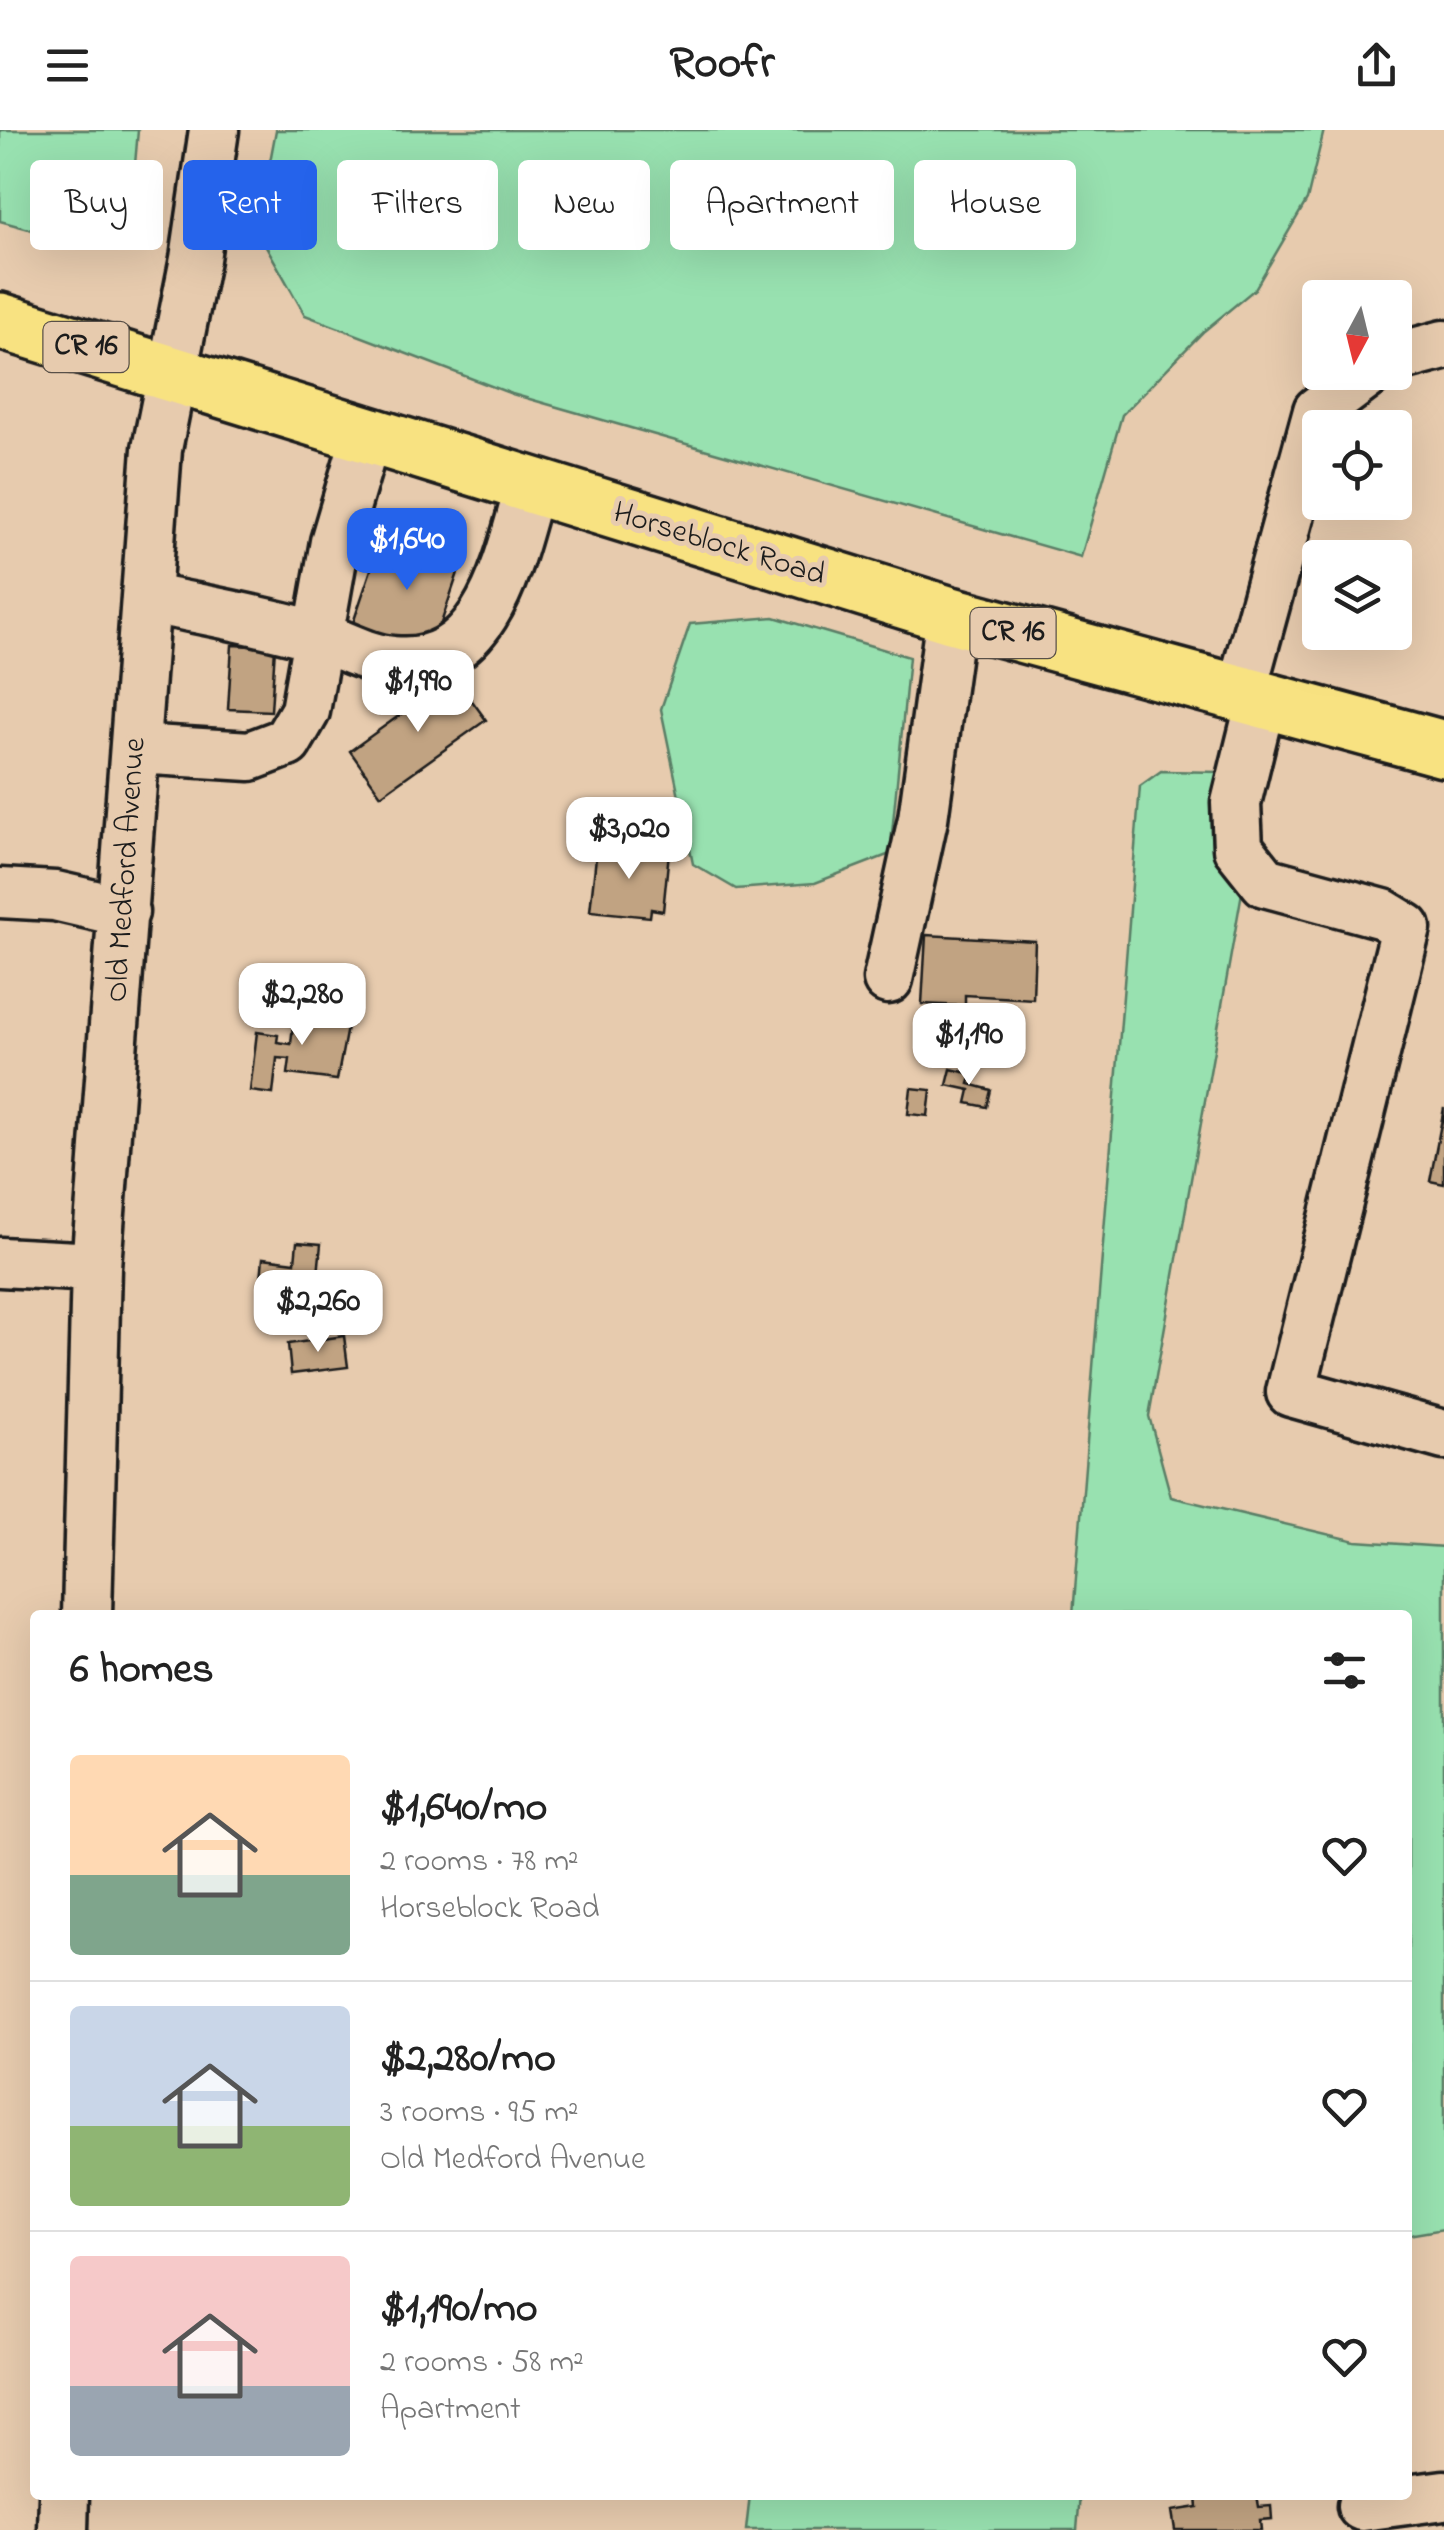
<!DOCTYPE html>
<html lang="en">
<head>
<meta charset="utf-8">
<style>
  body { margin:0; font-family:"Indie Flower",sans-serif; background:#f6f6f6; color:#222; height:100vh; display:flex; flex-direction:column; font-size:38px; white-space:nowrap }
  * { box-sizing:border-box; margin:0 }
  p { font-size:32px; color:#767676 }
  .icon { flex:none; width:55px; height:55px; fill:none; stroke:currentColor; stroke-width:2; stroke-linecap:round; stroke-linejoin:round }
  .map { position:relative; flex:1; overflow:hidden }
  .sheet { position:absolute; left:30px; top:1480px; width:1382px; height:890px; display:flex; flex-direction:column; background:#fff; border-radius:10px; box-shadow:0 10px 40px #0002 }
  .sheet>* { flex:none }
  .top-card { position:absolute; left:30px; top:30px; width:1385px; height:90px; display:flex; gap:20px }
  .needle { width:65px; rotate:187deg }
  .fabs { position:absolute; left:1302px; top:150px; display:grid; gap:20px }
  .fabs a { display:grid; place-items:center; width:110px; height:110px; border-radius:10px; background:#fff; box-shadow:0 10px 40px #0002; font-size:50px }
  .price { position:absolute; translate:-50% -85px; padding:0 22px; border-radius:20px; background:#fff; color:#222; font-size:32px; line-height:65px; filter:drop-shadow(0 2px 5px #0008) }
  .price::after { content:''; position:absolute; left:50%; top:60px; width:30px; height:22px; margin-left:-15px; background:inherit; clip-path:polygon(0 0,100% 0,50% 100%) }
  .price.selected { background:#2563eb; color:#fff }
  ul { padding:0; list-style:none }
  li { display:flex; align-items:center; gap:30px; height:250px; padding:0 40px }
  li+li { border-top:2px solid #e0e0e0 }
  li span { display:grid; place-items:center; flex:none; width:280px; height:200px; border-radius:10px; color:#555 }
  li>.icon { margin-inline-start:auto }
  span .icon { width:120px; height:120px; fill:#fffc; stroke-width:1 }
  li b { font-size:42px }
  h2 { display:flex; justify-content:space-between; align-items:center; height:120px; padding:0 40px; font-size:42px }
  .tag { padding:0 35px; border-radius:10px; background:#fff; box-shadow:0 10px 40px #0002; font-size:35px; line-height:90px }
  .tag.selected { background:#2563eb; color:#fff }
  header { display:flex; justify-content:space-between; align-items:center; height:130px; padding:0 40px; background:#fff; font-size:45px; font-weight:800 }
  .map>svg:first-child { display:block }
  .green { fill:#98e1b0; stroke:#5a7e66; stroke-width:2.5 }
  .building { fill:#c1a382; stroke:#1c1c1c; stroke-width:2.5 }
  .lines { fill:none; stroke-linecap:round; stroke-linejoin:round }
  .minor-casing { stroke:#1c1c1c; stroke-width:55 }
  .major-casing { stroke:#1c1c1c; stroke-width:62 }
  .minor { stroke:#e7cbae; stroke-width:48 }
  .major { stroke:#f8e281; stroke-width:55 }
  .labels { text-anchor:middle; dominant-baseline:central; stroke-width:10; stroke-linejoin:round; paint-order:stroke }
  .shield { fill:#e7cbae; stroke:#595048; stroke-width:2.5 }
  .shield-label { font-size:30px; font-weight:bold; fill:#1c1c1c }
  .street-label { font-size:32px; fill:#1c1c1c; stroke:#e7cbae }
</style>
</head>
<body>
<header><svg class="icon" aria-label="menu" viewBox="0 0 24 24"><path d="M4 6h16M4 12h16M4 18h16"/></svg>Roofr<svg class="icon" aria-label="share" viewBox="0 0 24 24"><path d="M12 15V3M7 8l5-5 5 5M5 13v7h14v-7"/></svg></header>
<div class="map">
<svg width="1444" height="2400" viewBox="0 0 1444 2400">
  <rect width="100%" height="100%" fill="#e7cbae"/>
  <filter id="ink" filterUnits="userSpaceOnUse"><feTurbulence type="fractalNoise" baseFrequency=".01" numOctaves="2"/><feDisplacementMap in="SourceGraphic" scale="20" xChannelSelector="R" yChannelSelector="G"/><feConvolveMatrix kernelMatrix="1 2 1 2 8 2 1 2 1" color-interpolation-filters="sRGB"/></filter>
  <g filter="url(#ink)">
    <!-- green -->
    <path class="green" d="M0 0H138L131 80 61 108 0 91Z
      M276 0H1324L1307 70 1255 159 1204 201 1122 285 1081 427 512 264 305 185 257 100Z
      M774 487 909 527 890 724 815 753 736 759 693 734 661 579 690 494Z
      M1161 641 1221 642 1252 706 1149 1286 1171 1367 1356 1411 1444 1417V2099L1408 2105V1485H1073L1140 656Z
      M750 2365H1080L1077 2400H746Z"/>
    <!-- building -->
    <path class="building" d="M384 401 463 428 430 526 351 499Z
      M232 515 275 517 271 581 228 579Z
      M454 546 486 590 381 665 350 621Z
      M597 718 669 722 663 781 651 779 650 787 590 781Z
      M926 805 1035 811 1033 869 965 865V876L922 874Z
      M295 875 344 881 343 887H349L337 950 288 944 290 929 277 928 273 964 250 961 257 902 278 905 277 912 291 914Z
      M951 939 972 944 969 954 991 960 987 977 967 973 970 960 947 955Z
      M911 958 931 960 928 986 908 984Z
      M1444 978V1054L1430 1051Z
      M297 1112 321 1114 314 1186 258 1180 263 1128 295 1132Z
      M344 1206 348 1237 291 1244 288 1214Z
      M1257 2365 1259 2377 1271 2376 1272 2389 1260 2390 1261 2400H1175L1172 2381 1198 2377 1197 2367Z"/>
    <g class="lines">
      <defs>
        <path id="minor" d="M1395 228 1444 215
          M147 468C202 480 258 489 313 505 340 512 365 529 393 531 489 541 509 428 530 356
          M1240 566 1318 281 1370 242
          M1261 571 1236 673 1238 718 1265 752 1383 784 1406 798 1291 1262 1444 1305
          M137 619 250 626 287 612 305 581 335 412 366 307
          M0 763 55 766 124 782
          M888 849 923 689 951 485
          M0 1132 96 1137
          M87 1485 96 1137 157 319 195 129 214 0
          M1362 2376 1444 2365
          M63 2400 64 2365"/>
        <path id="major" d="M0 191 951 485 1444 619"/>
      </defs>
      <!-- minor casing -->
      <use href="#minor" class="minor-casing"/>
      <!-- major casing -->
      <use href="#major" class="major-casing"/>
      <!-- minor -->
      <use href="#minor" class="minor"/>
      <!-- major -->
      <use href="#major" class="major"/>
    </g>
  </g>
  <g class="labels">
    <!-- shield labels -->
    <g class="shield">
      <rect x="43.5" y="192" width="85" height="50" rx="8"/>
      <rect x="970.5" y="478" width="85" height="50" rx="8"/>
    </g>
    <g class="shield-label">
      <text x="86" y="217">CR 16</text>
      <text x="1013" y="503">CR 16</text>
    </g>
    <!-- street labels -->
    <g class="street-label">
      <text transform="translate(719 415) rotate(17)">Horseblock Road</text>
      <text transform="translate(127 740) rotate(-86)">Old Medford Avenue</text>
    </g>
  </g>
</svg>
<div class="fabs">
<a><svg class="needle" viewBox="-14 -14 28 28"><path d="M0-13l5 13h-10z" fill="#e53935"/><path d="M0 13l5-13h-10z" fill="#767676"/></svg></a>
<a><svg class="icon" aria-label="locate" viewBox="0 0 24 24"><circle cx="12" cy="12" r="6"/><path d="M12 2v4M12 18v4M2 12h4M18 12h4"/></svg></a>
<a><svg class="icon" aria-label="layers" viewBox="0 0 24 24"><path d="M12 4l9 5-9 5-9-5zM3 14l9 5 9-5"/></svg></a>
</div>
<b class="price selected" style="left:407px;top:463px">$1,640</b>
<b class="price" style="left:418px;top:605px">$1,990</b>
<b class="price" style="left:629px;top:752px">$3,020</b>
<b class="price" style="left:302px;top:918px">$2,280</b>
<b class="price" style="left:969px;top:958px">$1,190</b>
<b class="price" style="left:318px;top:1225px">$2,260</b>
<div class="top-card">
<a class="tag">Buy</a>
<a class="tag selected">Rent</a>
<a class="tag">Filters</a>
<a class="tag">New</a>
<a class="tag">Apartment</a>
<a class="tag">House</a>
</div>
<section class="sheet">
<h2>6 homes<svg class="icon" aria-label="filters" viewBox="0 0 24 24"><path d="M4 7h16M4 17h16"/><circle cx="9" cy="7" r="2"/><circle cx="15" cy="17" r="2"/></svg></h2>
<ul>
<li><span style="background:linear-gradient(#ffd9b3 60%,#7fa58c 0)"><svg class="icon" aria-label="home" viewBox="0 0 24 24"><path d="M3 11l9-7 9 7M6 9v11h12V9"/></svg></span><div><b>$1,640/mo</b><p>2 rooms · 78 m²</p><p>Horseblock Road</p></div><svg class="icon" aria-label="heart" viewBox="0 0 24 24"><path d="M12 20l-8-8c-3-5 5-10 8-4 3-6 11-1 8 4z"/></svg></li>
<li><span style="background:linear-gradient(#c9d6e8 60%,#8fb573 0)"><svg class="icon" aria-label="home" viewBox="0 0 24 24"><path d="M3 11l9-7 9 7M6 9v11h12V9"/></svg></span><div><b>$2,280/mo</b><p>3 rooms · 95 m²</p><p>Old Medford Avenue</p></div><svg class="icon" aria-label="heart" viewBox="0 0 24 24"><path d="M12 20l-8-8c-3-5 5-10 8-4 3-6 11-1 8 4z"/></svg></li>
<li><span style="background:linear-gradient(#f6c9c9 65%,#9aa5b1 0)"><svg class="icon" aria-label="home" viewBox="0 0 24 24"><path d="M3 11l9-7 9 7M6 9v11h12V9"/></svg></span><div><b>$1,190/mo</b><p>2 rooms · 58 m²</p><p>Apartment</p></div><svg class="icon" aria-label="heart" viewBox="0 0 24 24"><path d="M12 20l-8-8c-3-5 5-10 8-4 3-6 11-1 8 4z"/></svg></li>
</ul>
</section>
</div>
</body>
</html>
